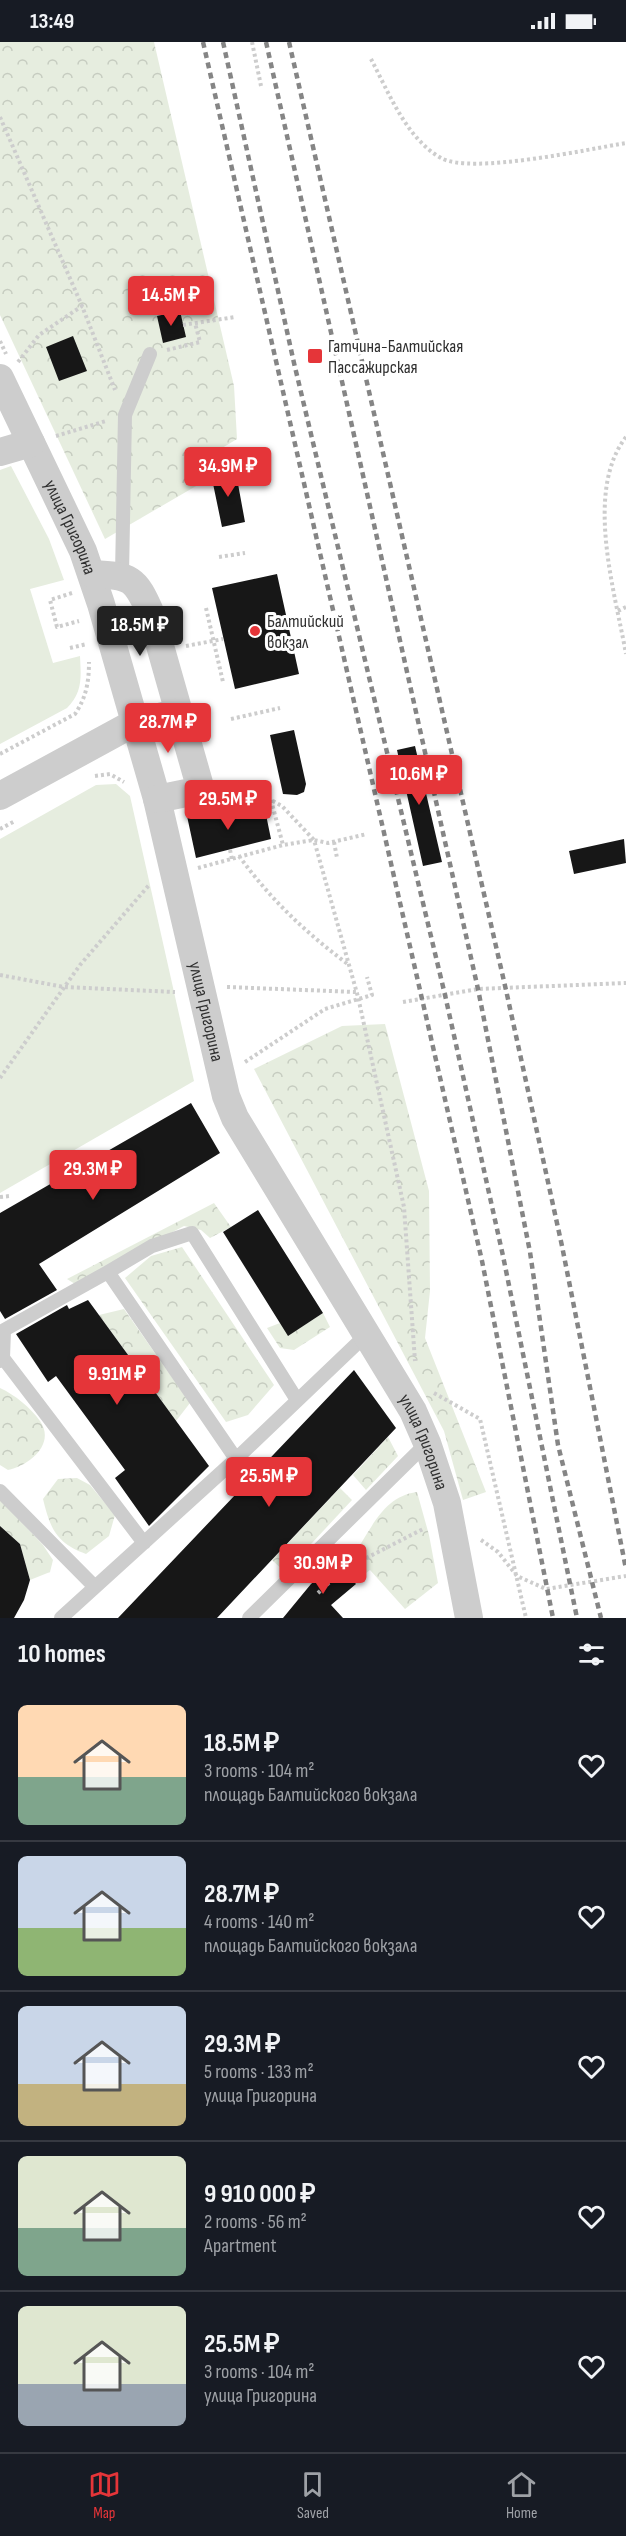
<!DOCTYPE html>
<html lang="en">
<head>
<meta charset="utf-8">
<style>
  body { margin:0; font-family:"Sofia Sans Condensed",sans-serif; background:#242831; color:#f1f3f6; height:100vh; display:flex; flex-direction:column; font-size:22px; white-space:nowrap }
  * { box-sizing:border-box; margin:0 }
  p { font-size:20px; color:#9ea1a6 }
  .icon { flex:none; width:33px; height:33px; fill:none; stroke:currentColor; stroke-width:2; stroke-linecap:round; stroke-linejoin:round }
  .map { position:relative; height:1576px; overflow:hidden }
  .drawer { display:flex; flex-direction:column; background:#171b24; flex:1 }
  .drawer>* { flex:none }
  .price { position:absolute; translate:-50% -51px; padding:0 14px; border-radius:6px; background:#e53539; color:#fff; font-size:20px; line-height:39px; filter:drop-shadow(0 2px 3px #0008) }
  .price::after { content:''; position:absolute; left:50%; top:36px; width:18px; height:14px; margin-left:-9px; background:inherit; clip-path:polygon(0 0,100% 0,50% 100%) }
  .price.selected { background:#222; color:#fff }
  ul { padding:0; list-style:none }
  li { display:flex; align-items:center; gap:18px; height:150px; padding:0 18px }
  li+li { border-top:2px solid #363941 }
  li span { display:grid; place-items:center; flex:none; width:168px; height:120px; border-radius:9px; color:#555 }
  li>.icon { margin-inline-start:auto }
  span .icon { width:72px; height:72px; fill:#fffc; stroke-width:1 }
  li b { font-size:26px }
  h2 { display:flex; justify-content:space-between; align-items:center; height:72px; padding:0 18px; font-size:26px }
  .status { display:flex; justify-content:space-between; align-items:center; height:42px; padding:0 30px; background:#171b24; direction:ltr }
  .status svg { height:16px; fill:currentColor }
  .menu { display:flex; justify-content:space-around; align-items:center; height:84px; border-top:2px solid #363941; background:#171b24; font-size:16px; color:#9ea1a6 }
  .menu a { display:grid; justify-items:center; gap:3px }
  .menu .selected { color:#e53539 }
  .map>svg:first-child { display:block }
  .forest { fill:url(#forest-crowns) }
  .park { fill:#e6eddf }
  .building { fill:#171717 }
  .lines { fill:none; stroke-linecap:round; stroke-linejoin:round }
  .path { stroke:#cdcdcd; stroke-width:4; stroke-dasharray:3 3; stroke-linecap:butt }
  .service { stroke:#cdcdcd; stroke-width:14 }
  .minor { stroke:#cdcdcd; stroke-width:28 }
  .rail { stroke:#858585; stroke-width:4.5; stroke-dasharray:6 4.5; stroke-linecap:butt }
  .poi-dot { fill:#e53539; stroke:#fff; stroke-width:2 }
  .labels { text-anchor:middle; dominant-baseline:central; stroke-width:6; stroke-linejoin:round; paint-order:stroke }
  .poi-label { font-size:18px; fill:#303030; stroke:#fff; text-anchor:start }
  .street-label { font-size:18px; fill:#303030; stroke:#fff }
</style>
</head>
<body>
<div class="status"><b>13:49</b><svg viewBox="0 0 49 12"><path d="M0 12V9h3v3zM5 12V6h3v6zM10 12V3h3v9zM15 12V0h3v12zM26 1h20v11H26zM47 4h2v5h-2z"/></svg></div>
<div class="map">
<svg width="626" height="1576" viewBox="0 0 626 1576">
  <defs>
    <pattern id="forest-crowns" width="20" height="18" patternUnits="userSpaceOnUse" patternTransform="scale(1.5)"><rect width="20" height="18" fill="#e6eddf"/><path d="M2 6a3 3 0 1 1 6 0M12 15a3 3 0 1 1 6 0" fill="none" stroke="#c6ccc0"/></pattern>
  </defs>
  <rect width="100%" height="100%" fill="#fff"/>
  <!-- forest -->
  <path class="forest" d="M0 0H154L234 344 237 397 199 420 203 440 105 497 0 273Z
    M385 982 429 1149 430 1249 425 1296 486 1450 463 1458 444 1389 254 1027 342 984Z
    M214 1161 231 1185 210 1196 201 1188 184 1184 75 1242 67 1237Z
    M182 1205 274 1343 248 1373 226 1380 125 1236 151 1214Z
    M124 1267 190 1361 176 1379 99 1273Z
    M323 1271 330 1285 294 1308 280 1306 267 1286 280 1281 289 1293Z
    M0 1346C15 1353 30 1365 40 1379 56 1402 29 1424 8 1428L0 1423Z
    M388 1395 398 1414 366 1448 353 1433Z
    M77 1436 90 1443 115 1473 109 1494 86 1512C56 1501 50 1486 43 1457L58 1437Z
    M340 1446 352 1458 285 1530 272 1518Z
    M417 1450 429 1493 438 1541 405 1567 370 1528 366 1531 360 1503C375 1479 387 1454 417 1450Z
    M0 1457 43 1503 53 1518 50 1530 30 1538 20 1502 0 1484Z"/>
  <!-- park -->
  <path class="park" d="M11 424 49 497 64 538 30 547 53 621 80 614C81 635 83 650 67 666L0 702V428Z
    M116 742 130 754 194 1039 0 1151V797L96 743Z"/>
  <!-- building -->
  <path class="building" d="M180 269 186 295 163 301 157 274Z
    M73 294 87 329 59 339 46 305Z
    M222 427 236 431 245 480 222 485 211 432Z
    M277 532 299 632 235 647 212 546Z
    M294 688 306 742 304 750 297 753 283 752 270 693Z
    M415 704 442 820 423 824 397 708Z
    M264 763 271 797 196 816 187 774 216 768 217 776Z
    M624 797 626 821 574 832 569 809Z
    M191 1061 220 1111 39 1222 57 1248 5 1277 0 1269V1171Z
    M258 1168 323 1271 288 1294 223 1190Z
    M88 1258 209 1424 149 1484 115 1436 125 1428 56 1334 48 1340 16 1292 67 1263 69 1267Z
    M354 1328 396 1386 217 1576H118Z
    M0 1484 20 1502 30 1538 24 1558 14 1576H0Z
    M336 1520 356 1542 331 1563 343 1576H283L311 1542Z"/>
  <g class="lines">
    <!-- path -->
    <path class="path" d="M252 0 261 44
      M371 17C389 51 406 96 441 116 471 133 589 107 626 101
      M0 75 82 264 115 348
      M183 283 235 275
      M0 299 6 312
      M167 308 200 300 195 281
      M18 320 39 293 82 264
      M56 394 106 379
      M626 395C584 449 615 550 626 612
      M219 515 245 511
      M72 551 50 558 57 585 79 579
      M206 566 223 640
      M618 569 626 565
      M186 604 223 597
      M70 606 87 602
      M231 677 280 666
      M0 712 75 672C86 656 89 640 89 620
      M95 734 110 732 124 740
      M271 758 283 803
      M221 775 220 769 271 758 282 764 314 798 358 955 404 1165 415 1319
      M0 787 15 779
      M334 800 337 816
      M230 808 232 817
      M239 814C272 859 305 890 349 923
      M198 826 283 803 314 798 328 801 367 792
      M0 933 64 945 175 950
      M227 945 356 950
      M403 960 478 947 626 941
      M245 1020 325 967 372 953 367 935
      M0 1036 80 923 150 842
      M0 1155 10 1154
      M434 1351 480 1377 526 1576
      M481 1498 498 1510 517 1534 546 1547 626 1534
      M318 1551 343 1528 425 1486"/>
    <!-- service -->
    <path class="service" d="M122 533 125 373 150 312
      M108 1230 152 1204 192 1191 297 1358
      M3 1316 144 1501
      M0 1319 3 1316 4 1288 108 1230 236 1417
      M0 1449 94 1544
      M61 1576 236 1417 368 1291
      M249 1576 427 1401"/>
    <!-- minor -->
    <g class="minor">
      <path id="s1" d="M0 336 83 509 101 562 157 757 226 1054 235 1076 413 1369 427 1401 447 1461 469 1576"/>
      <path d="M0 410 31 401"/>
      <path d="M92 532C131 534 135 535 151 572L201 748 157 757"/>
      <path d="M0 754 134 681 179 670"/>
    </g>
    <!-- rail -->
    <path class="rail" d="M203 0 482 1219 553 1576
      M223 0 294 321 445 953 503 1214 577 1576
      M266 0 478 947 530 1210 558 1403 601 1576
      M289 0 506 948 562 1204 626 1527"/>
  </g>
  <!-- markers -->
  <g class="poi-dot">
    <rect x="307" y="306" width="16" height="16" rx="3"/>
    <circle cx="255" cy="589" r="6"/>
  </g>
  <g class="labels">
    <!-- poi labels -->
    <g class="poi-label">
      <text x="328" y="304">Гатчина-Балтийская<tspan x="328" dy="21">Пассажирская</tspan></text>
      <text x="267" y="579">Балтийский<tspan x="267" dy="21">вокзал</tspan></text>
    </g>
    <!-- street labels -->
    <g class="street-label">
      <text stroke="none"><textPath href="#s1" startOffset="165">улица Григорина</textPath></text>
      <text stroke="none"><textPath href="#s1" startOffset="669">улица Григорина</textPath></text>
      <text stroke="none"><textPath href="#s1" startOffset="1155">улица Григорина</textPath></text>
    </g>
  </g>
</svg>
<b class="price" style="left:171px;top:285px">14.5M ₽</b>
<b class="price" style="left:228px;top:456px">34.9M ₽</b>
<b class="price selected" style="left:140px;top:615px">18.5M ₽</b>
<b class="price" style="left:168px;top:712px">28.7M ₽</b>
<b class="price" style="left:419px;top:764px">10.6M ₽</b>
<b class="price" style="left:228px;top:789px">29.5M ₽</b>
<b class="price" style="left:93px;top:1159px">29.3M ₽</b>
<b class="price" style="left:117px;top:1364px">9.91M ₽</b>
<b class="price" style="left:269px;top:1466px">25.5M ₽</b>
<b class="price" style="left:323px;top:1553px">30.9M ₽</b>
</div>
<section class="drawer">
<h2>10 homes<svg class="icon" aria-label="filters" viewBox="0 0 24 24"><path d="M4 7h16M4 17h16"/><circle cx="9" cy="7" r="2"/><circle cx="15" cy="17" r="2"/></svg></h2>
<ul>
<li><span style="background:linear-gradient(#ffd9b3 60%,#7fa58c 0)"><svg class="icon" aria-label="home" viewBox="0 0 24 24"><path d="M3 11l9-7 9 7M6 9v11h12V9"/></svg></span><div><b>18.5M ₽</b><p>3 rooms · 104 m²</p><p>площадь Балтийского вокзала</p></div><svg class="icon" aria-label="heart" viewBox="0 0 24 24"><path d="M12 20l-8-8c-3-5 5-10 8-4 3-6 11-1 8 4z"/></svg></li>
<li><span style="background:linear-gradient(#c9d6e8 60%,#8fb573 0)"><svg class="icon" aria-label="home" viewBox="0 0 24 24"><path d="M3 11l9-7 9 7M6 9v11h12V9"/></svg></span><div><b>28.7M ₽</b><p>4 rooms · 140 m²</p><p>площадь Балтийского вокзала</p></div><svg class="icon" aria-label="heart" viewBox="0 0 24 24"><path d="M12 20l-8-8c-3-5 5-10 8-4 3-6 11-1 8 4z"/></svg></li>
<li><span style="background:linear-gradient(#c9d6e8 65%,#c2b280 0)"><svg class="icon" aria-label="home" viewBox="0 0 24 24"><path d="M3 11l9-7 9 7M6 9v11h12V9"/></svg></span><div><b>29.3M ₽</b><p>5 rooms · 133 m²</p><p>улица Григорина</p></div><svg class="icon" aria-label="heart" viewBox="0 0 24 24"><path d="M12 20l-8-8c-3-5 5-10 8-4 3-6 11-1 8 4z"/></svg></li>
<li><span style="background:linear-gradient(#dfe7d0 60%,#7fa58c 0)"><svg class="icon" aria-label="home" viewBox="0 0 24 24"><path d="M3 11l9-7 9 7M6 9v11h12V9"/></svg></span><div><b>9 910 000 ₽</b><p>2 rooms · 56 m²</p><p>Apartment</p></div><svg class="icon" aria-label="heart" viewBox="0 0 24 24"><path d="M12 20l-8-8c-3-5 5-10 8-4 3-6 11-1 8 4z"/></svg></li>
<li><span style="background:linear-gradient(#dfe7d0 65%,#9aa5b1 0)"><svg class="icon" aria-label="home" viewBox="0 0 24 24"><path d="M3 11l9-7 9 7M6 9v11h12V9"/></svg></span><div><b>25.5M ₽</b><p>3 rooms · 104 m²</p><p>улица Григорина</p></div><svg class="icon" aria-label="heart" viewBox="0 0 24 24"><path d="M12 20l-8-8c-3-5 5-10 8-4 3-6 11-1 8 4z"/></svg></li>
</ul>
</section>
<nav class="menu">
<a class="selected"><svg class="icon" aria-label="map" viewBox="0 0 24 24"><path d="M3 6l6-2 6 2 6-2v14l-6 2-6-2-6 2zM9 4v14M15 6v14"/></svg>Map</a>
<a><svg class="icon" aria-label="saved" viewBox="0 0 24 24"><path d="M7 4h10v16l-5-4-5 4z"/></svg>Saved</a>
<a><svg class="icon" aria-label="home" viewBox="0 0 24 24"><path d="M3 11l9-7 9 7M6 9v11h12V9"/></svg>Home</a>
</nav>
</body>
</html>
